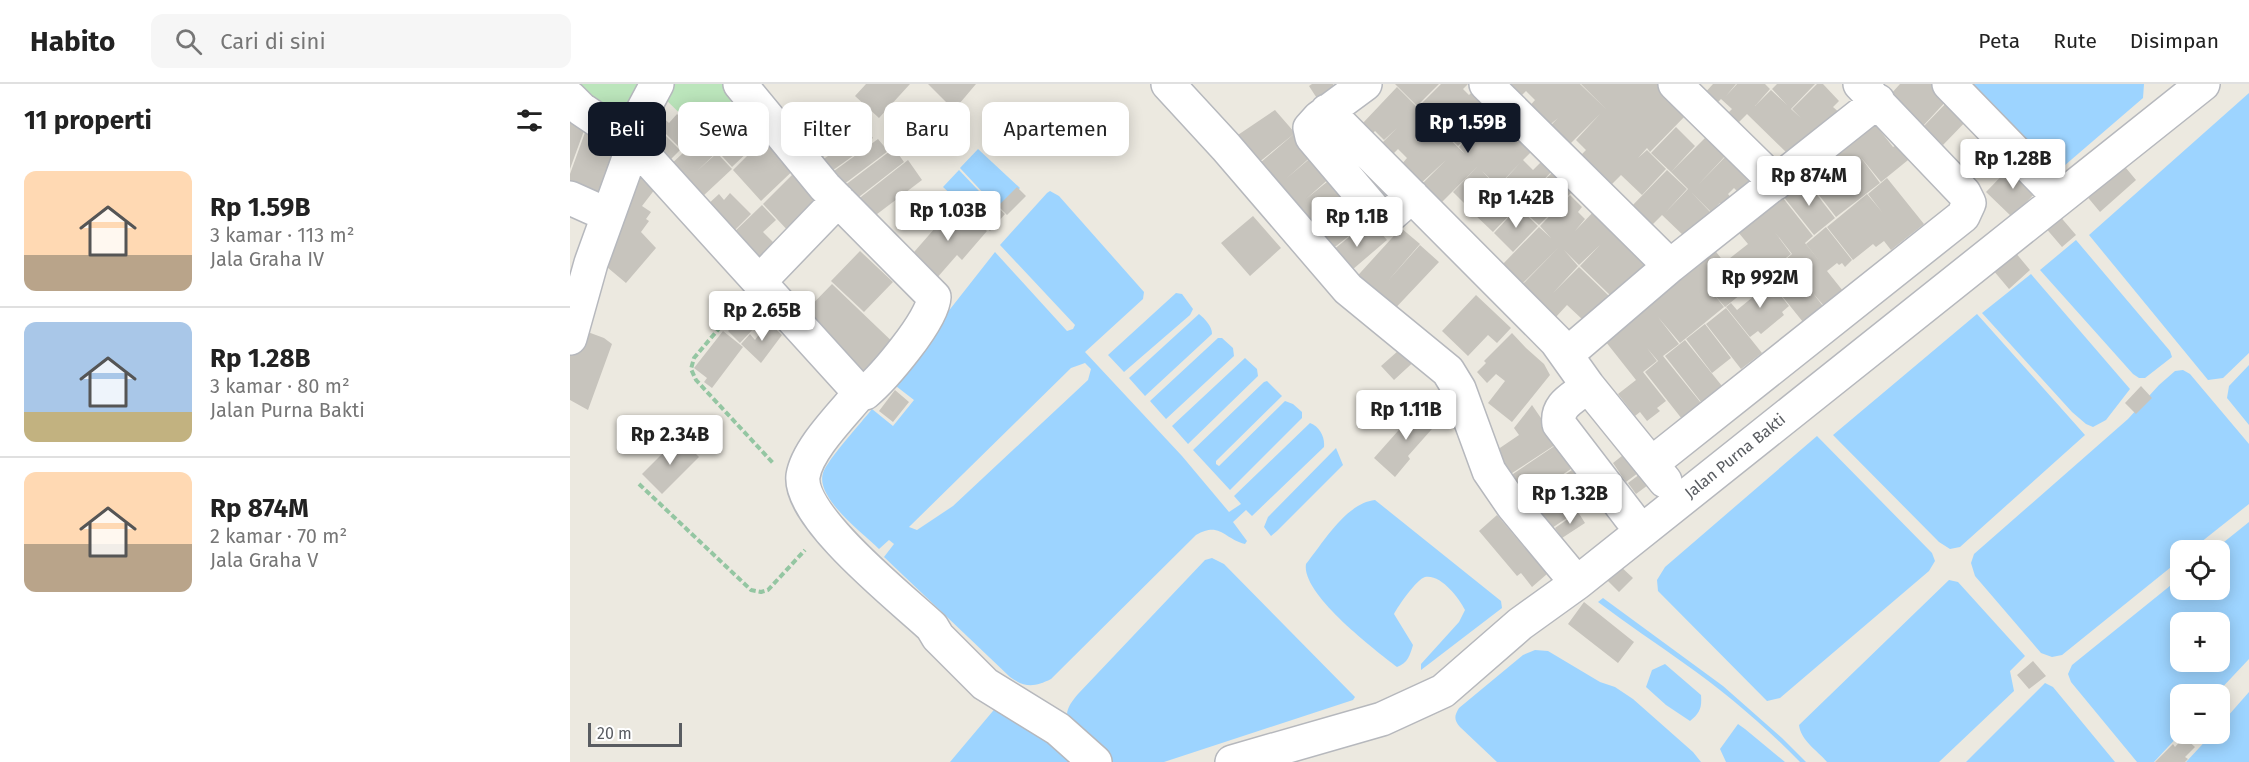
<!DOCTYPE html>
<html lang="id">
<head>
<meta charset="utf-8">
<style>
  body { margin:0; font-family:"Fira Sans",sans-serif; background:#f6f6f6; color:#222; height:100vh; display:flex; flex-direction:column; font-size:22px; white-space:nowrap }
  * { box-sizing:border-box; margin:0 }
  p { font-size:20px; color:#767676 }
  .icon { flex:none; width:33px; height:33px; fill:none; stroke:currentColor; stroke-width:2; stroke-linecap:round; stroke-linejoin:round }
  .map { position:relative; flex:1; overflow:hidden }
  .details { display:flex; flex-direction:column; background:#fff; width:570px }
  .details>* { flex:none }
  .top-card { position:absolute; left:18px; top:18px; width:570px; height:54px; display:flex; gap:12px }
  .controls { position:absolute; left:1600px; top:456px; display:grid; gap:12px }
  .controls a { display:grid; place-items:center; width:60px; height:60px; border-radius:12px; background:#fff; box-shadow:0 3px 15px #0003; font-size:30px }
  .scale { position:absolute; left:18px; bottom:15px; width:94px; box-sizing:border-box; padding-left:6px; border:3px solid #595c61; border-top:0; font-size:16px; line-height:21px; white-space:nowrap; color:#595c61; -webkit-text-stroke:4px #fff; paint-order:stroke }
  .price { position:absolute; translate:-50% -51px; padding:0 14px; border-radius:6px; background:#fff; color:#222; font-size:20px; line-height:39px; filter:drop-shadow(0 2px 3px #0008) }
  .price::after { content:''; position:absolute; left:50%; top:36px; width:18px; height:14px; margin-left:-9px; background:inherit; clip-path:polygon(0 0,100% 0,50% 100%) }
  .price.current { background:#111827; color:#fff }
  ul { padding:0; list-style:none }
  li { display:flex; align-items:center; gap:18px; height:150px; padding:0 24px }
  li+li { border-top:2px solid #e0e0e0 }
  li span { display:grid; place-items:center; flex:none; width:168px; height:120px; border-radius:12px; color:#555 }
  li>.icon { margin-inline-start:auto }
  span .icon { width:72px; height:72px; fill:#fffc; stroke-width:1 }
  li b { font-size:26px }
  h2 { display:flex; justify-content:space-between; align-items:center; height:72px; padding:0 24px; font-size:26px }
  .chip { padding:0 21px; border-radius:12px; background:#fff; box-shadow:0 3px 15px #0003; font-size:21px; line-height:54px }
  .chip.current { background:#111827; color:#fff }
  header { display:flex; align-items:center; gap:36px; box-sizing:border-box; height:84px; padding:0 30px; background:#fff; border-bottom:2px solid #e0e0e0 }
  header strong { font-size:28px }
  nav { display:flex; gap:33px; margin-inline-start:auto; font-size:21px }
  .search { width:420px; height:54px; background:#f6f6f6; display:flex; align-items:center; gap:15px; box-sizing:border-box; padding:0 21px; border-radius:12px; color:#767676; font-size:22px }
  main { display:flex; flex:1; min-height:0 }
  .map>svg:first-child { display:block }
  .green { fill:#bbe5bb }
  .water { fill:#9dd4ff; fill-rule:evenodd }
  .building { fill:#c7c4bd }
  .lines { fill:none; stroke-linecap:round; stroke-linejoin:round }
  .minor-casing { stroke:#b6b8bd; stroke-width:36 }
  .path { stroke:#94c6a2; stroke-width:4; stroke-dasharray:6 3; stroke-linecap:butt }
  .minor { stroke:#fff; stroke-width:33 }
  .labels { text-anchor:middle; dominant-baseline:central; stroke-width:4.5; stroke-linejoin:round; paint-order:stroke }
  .street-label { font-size:16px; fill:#595c61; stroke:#fff }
</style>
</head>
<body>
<header>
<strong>Habito</strong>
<div class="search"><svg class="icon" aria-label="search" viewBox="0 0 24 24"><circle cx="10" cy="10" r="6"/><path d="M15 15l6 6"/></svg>Cari di sini</div>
<nav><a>Peta</a><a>Rute</a><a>Disimpan</a></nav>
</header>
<main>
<section class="details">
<h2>11 properti<svg class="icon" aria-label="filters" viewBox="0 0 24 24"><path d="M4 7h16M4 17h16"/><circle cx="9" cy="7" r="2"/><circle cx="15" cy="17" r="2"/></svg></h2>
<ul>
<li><span style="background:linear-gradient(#ffd9b3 70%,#b9a48a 0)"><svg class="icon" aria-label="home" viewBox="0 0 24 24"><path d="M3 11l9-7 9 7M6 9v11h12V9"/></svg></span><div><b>Rp 1.59B</b><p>3 kamar · 113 m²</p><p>Jala Graha IV</p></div></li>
<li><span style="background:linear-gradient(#a9c7e8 75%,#c2b280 0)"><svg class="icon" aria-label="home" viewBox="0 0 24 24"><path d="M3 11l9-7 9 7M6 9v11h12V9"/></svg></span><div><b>Rp 1.28B</b><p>3 kamar · 80 m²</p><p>Jalan Purna Bakti</p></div></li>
<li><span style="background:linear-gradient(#ffd9b3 60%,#b9a48a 0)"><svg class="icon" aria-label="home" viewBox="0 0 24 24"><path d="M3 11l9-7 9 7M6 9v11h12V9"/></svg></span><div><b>Rp 874M</b><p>2 kamar · 70 m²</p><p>Jala Graha V</p></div></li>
</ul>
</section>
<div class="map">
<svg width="1679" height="678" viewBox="0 0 1679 678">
  <rect width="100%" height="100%" fill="#ece9e0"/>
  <!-- green -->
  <path class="green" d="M1 0H70L64 14 44 28Z
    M93 0H162L168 10 130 49 89 9Z"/>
  <!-- water -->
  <path class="water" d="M1392 0H1574L1573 14 1487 88Z
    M1679 9V269L1653 294 1638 296 1519 151Z
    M408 65 450 104 429 126 390 84Z
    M389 86 428 127 415 142 373 103Z
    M480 107 489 112 574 208 573 215 515 268 612 372 659 428 671 420 664 412 740 339C750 343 755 353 754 363L682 432 676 426 663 438 677 457 675 460C654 455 650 437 626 451L481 595C465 603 455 604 440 593L314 473 324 460 319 456 309 465C293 449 245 414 253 389 257 376 292 338 302 325L323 342 344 316 322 299 425 168 497 247 503 245 505 241 430 161 477 109ZM515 279 521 285 518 296 383 422 347 446 339 443 501 284Z
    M1506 156 1600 267 1602 273 1575 294H1569L1563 290 1470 186Z
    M1461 190 1560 305 1536 336 1523 343 1516 340 1502 328 1412 229Z
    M606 209 612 210 623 225 620 231 554 288 538 271Z
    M629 230C635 235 642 242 642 250L575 312 559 294Z
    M1407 230 1515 351 1390 463 1380 465 1369 458 1263 351Z
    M648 254H652L663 264 664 272 596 335 580 317Z
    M675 274 687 285 688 292 618 360 602 342Z
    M1679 281V341L1657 314 1659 302Z
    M1613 286 1620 290 1679 360V420L1621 466H1611V475L1492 571 1482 573 1471 569 1405 492 1401 479 1404 470 1558 335 1589 301 1605 287Z
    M697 297 712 312 646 377V380L649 382 715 317 723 320 732 328V334L660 406 623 366 694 298Z
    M1247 352 1362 469 1365 477 1359 487 1210 614 1197 617 1088 507 1087 496 1095 483Z
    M766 364 773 381 707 447 701 452 694 443 698 433Z
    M805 416 931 517 932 524 851 586V580L889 538 895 526C889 514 871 490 855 493 847 495 828 522 824 530L843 561C840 571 838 579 827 583 804 565 731 510 736 480 753 459 776 419 805 416Z
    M1679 438V575L1646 610H1611V649L1584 678H1567L1501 598 1498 590 1502 581 1611 493V506H1650V466H1644ZM1611 538H1650V578H1611Z
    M642 474 654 480 785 613 783 616 594 678H543C532 669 497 645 497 631 497 623 503 616 508 610L635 476Z
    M1379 496 1388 498 1455 572 1440 587 1444 607 1369 678H1257C1247 666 1231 657 1229 641Z
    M1033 514 1153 602 1212 654 1236 678H1230C1197 644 1154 607 1115 580 1086 559 1057 540 1028 518Z
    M965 566 978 567 1030 598 1045 603 1063 615 1123 668 1131 678H927L890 643C884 636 884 632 889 624L953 571Z
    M1095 580 1131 611C1132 624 1130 629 1120 637L1096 621 1076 603 1082 586Z
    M1475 599 1483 603 1545 678H1396Z
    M1679 608V678H1616L1642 650H1650V641Z
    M428 621 510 678H380Z
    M1168 640 1175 645 1215 678H1156L1150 665Z"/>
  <!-- building -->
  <path class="building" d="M296 0H340L309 34 285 12Z
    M358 0H406L384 26Z
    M742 0H763L767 7 750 19 739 2Z
    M825 0H869L847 22Z
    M871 0H898L893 5 899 11 905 5 924 25 888 62 868 42 849 61 867 43 895 70 889 63 925 25 966 63 953 76 963 86 975 74 985 84 960 110 986 85 1006 104 969 141 948 122 923 148 903 129 928 103 941 115 929 102 950 79 928 102 912 87 927 103 903 128 883 108 908 82 869 121 850 102 876 76 849 101 830 82 837 74 828 65 819 74 808 63 827 44 814 56 805 47 802 50 792 40 827 3 854 30 848 23Z
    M932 0H1010L1036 25 1011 0H1087L1117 30 1080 68 1077 64 1068 74 1077 66 1096 85 1072 111 1051 91 1039 103 1007 75 1016 66 1006 56 1030 30 995 65 976 46 988 34 975 45 956 26 965 16 956 7 948 15Z
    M1143 0H1166L1156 12 1167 0H1195L1200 5 1185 22 1201 6 1217 21 1202 5 1207 0H1245L1221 25 1231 34 1222 25 1247 0H1253L1269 17 1263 23 1271 30 1218 70 1177 30 1164 43 1154 33 1162 25 1151 15 1144 22 1133 11Z
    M1330 0H1362L1378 15 1353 42 1320 11Z
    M1383 12 1402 31 1373 61 1353 43Z
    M289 18 301 36 241 82 227 62Z
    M176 21 203 44 162 83 132 50 151 31 158 39Z
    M705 26 725 49 682 84 659 57Z
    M88 29 99 39 107 30 127 50 112 66 82 36Z
    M0 32 16 41 0 85Z
    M1301 35 1323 63 1325 62 1330 67 1336 63 1343 72 1311 98 1289 71 1310 99 1266 133 1235 93 1256 76 1270 92 1255 72Z
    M17 43 48 55 38 121 0 107V90Z
    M1106 43 1125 62 1101 88 1081 69Z
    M203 46 232 78 191 117 163 86Z
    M297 46 303 54 292 62 294 64 252 94 243 82Z
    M91 47 110 66 95 81 77 62Z
    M725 49 744 70 717 94 744 71 762 92 736 115 763 93 800 135 756 170 739 150 766 126 738 149 683 85Z
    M1139 50 1158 69 1128 101 1159 69 1188 97 1171 111 1164 104 1158 110 1163 116 1154 123 1150 119 1141 128 1121 108 1144 132 1115 153 1092 131 1078 145 1058 126 1097 86 1117 105 1095 129 1118 105 1101 88Z
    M131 52 147 68 127 87 147 69 162 85 132 113 97 84Z
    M308 55 318 67 265 107 253 95Z
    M324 64 334 78 276 123 266 108Z
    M64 69 92 96 72 122 81 128 76 135 79 137 71 148 86 164 56 199 25 173 34 149 65 107 55 100Z
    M338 76 352 96 294 140 277 124Z
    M1445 78 1469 105 1442 133 1416 108Z
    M1551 78 1566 96 1530 128 1515 110Z
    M224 89 259 112 221 150 193 120Z
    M1234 94 1265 134 1244 151 1213 112Z
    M1317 94 1354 140 1321 166 1314 157 1306 163 1303 160 1283 176 1257 143 1297 110 1312 128 1298 110Z
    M447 103 456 112 437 131 428 122Z
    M160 109 181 130 160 151 135 123 149 110 154 116Z
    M1209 109 1243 152 1235 159 1251 179 1236 160 1256 143 1282 176 1275 183 1272 179 1269 181 1267 179 1257 187 1273 207 1254 222 1242 208 1253 222 1233 238 1196 192 1222 170 1204 147 1221 170 1177 205 1155 178 1178 160 1168 148Z
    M1000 111 1012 123 1008 128 1015 135 1005 147 1028 123 1080 179 1051 209 1048 205 1041 212 1010 182 1030 161 1009 181 994 166 1008 182 983 209 1009 183 1040 213 1013 236 997 221 985 234 951 202 990 162 951 201 931 182 969 143 981 154 970 142Z
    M420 116 435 130 420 147 405 133Z
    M386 120 417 147 392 176 387 171 366 195 338 175Z
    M192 121 206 136 193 148 204 159 184 178 159 153Z
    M948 123 968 142 943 168 924 149Z
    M1488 130 1506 151 1492 163 1474 142Z
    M683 132 711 164 680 192 651 159Z
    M800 136 817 156 775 192 757 171Z
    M831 144 850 160 817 198 850 161 869 178 818 232 781 199Z
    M1143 164 1176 206 1155 223 1142 208 1154 223 1110 259 1088 233 1109 260 1093 272 1131 319 1112 335 1075 288 1088 277 1077 264 1087 277 1073 288 1096 317 1087 324 1090 327 1077 337 1070 328 1065 332 1048 310 1066 296 1032 253Z
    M290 167 323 198 294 228 261 197Z
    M1445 168 1460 186 1439 205 1423 186Z
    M1195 192 1219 222 1212 228 1214 231 1191 250 1188 247 1180 253 1156 223 1161 219 1167 226 1189 208 1184 201Z
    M262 200 330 265 295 302 226 237Z
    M906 211 941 244 927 259 918 251 898 272 872 247Z
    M189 216 200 227 170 259 158 247Z
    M1156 224 1192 269 1171 285 1136 240Z
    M198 238 212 251 191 279 171 260 180 250 185 256Z
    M1135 240 1161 274 1142 289 1116 255Z
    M7 244 34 254 42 260 18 326 0 316V267Z
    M153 247 173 263 142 304 134 298 137 294 124 284Z
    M942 249 956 264 974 280 980 291 942 338 918 319 935 297 926 290 917 299 907 288 916 279 914 277Z
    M1115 256 1152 302 1131 318 1095 272Z
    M837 259 849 273 824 296 811 282Z
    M1571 302 1582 314 1566 330 1555 319Z
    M325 306 339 318 323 338 309 327Z
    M851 321 869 337 838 372 840 375 825 393 804 374Z
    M962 321 988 359 936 393 921 370 949 351 944 344Z
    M109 353 129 373 92 410 72 390Z
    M989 359 1004 383 953 417 937 394Z
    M1057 368 1072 386 1056 398 1043 379Z
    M1005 384 1025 415 976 448 955 417Z
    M1070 390 1078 401 1066 410 1058 399Z
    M1008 428 1015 439 992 454 985 444Z
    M927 431 977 490 962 503 951 489 947 492 909 447Z
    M1049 481 1063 494 1049 508 1035 494Z
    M1014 518 1064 558 1048 579 998 540Z
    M1463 577 1476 592 1459 605 1447 591Z
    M1614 653 1625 663 1615 673 1618 675 1615 678H1585L1603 660 1605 663Z"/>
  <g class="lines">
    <defs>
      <path id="minor" d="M87 0 57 56 64 60 290 309H295C313 294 363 236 364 213L255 103 170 0
        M598 0 656 63 778 205 878 287 889 305 919 387 943 422 1007 499
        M795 0 749 34 740 44 742 53 810 133 817 134 842 112
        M916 0 1100 182
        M1105 0 1206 99
        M1379 0 1489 113
        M0 14 11 25 57 56
        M757 27 986 257 1018 302 1095 397
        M0 114 38 131
        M189 198 268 116
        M0 254 21 179 64 60
        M996 271 1100 182 1308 17
        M1018 302C1004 314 986 320 989 340L1071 447
        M290 309C273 330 237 365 233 392 228 433 332 515 362 543L368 553 415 600 488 645 525 678
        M1081 380 1393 132 1399 119 1394 109 1290 0
        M662 678 812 635 873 607 950 540 1007 499 1633 0"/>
    </defs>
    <!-- minor casing -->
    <use href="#minor" class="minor-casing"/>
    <!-- path -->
    <path class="path" d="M168 222 124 274 121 285 126 296 203 379
      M69 400 181 506 191 508 198 506 235 466"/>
    <!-- minor -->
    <use href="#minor" class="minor"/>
  </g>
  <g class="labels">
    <!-- street labels -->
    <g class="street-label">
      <text transform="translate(1165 372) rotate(-39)">Jalan Purna Bakti</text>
    </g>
  </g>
</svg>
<div class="controls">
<a><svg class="icon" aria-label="locate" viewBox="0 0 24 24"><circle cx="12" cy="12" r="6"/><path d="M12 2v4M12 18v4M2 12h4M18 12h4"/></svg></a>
<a>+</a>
<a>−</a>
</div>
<div class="scale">20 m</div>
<b class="price current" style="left:898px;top:70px">Rp 1.59B</b>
<b class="price" style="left:1443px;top:106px">Rp 1.28B</b>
<b class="price" style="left:1239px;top:123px">Rp 874M</b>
<b class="price" style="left:946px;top:145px">Rp 1.42B</b>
<b class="price" style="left:378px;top:158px">Rp 1.03B</b>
<b class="price" style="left:787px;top:164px">Rp 1.1B</b>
<b class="price" style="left:1190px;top:225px">Rp 992M</b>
<b class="price" style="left:192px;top:258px">Rp 2.65B</b>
<b class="price" style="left:836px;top:357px">Rp 1.11B</b>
<b class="price" style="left:100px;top:382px">Rp 2.34B</b>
<b class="price" style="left:1000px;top:441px">Rp 1.32B</b>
<div class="top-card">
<a class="chip current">Beli</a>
<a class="chip">Sewa</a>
<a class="chip">Filter</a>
<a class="chip">Baru</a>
<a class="chip">Apartemen</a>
</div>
</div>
</main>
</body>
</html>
